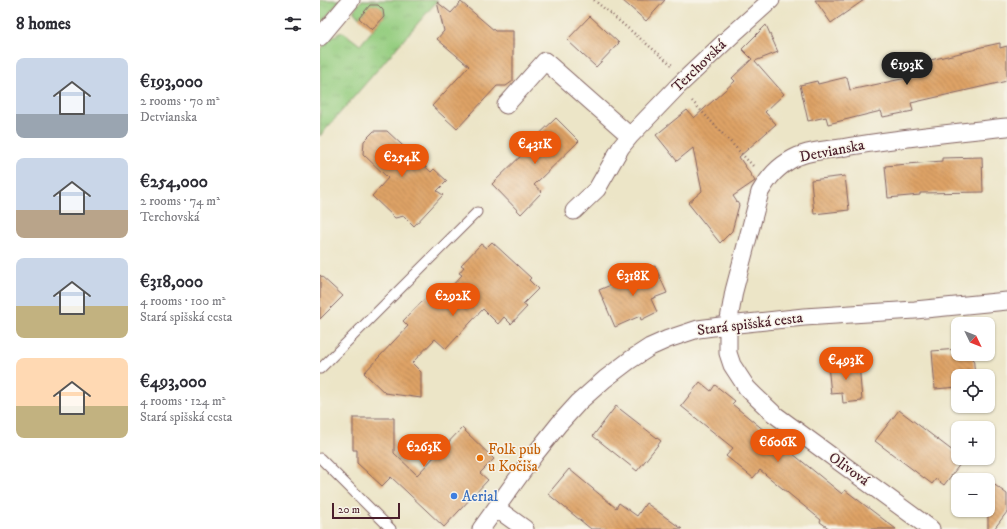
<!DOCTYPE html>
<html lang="en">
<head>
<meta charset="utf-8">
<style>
  body { margin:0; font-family:"IM FELL DW Pica",serif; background:#f7f7f7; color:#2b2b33; height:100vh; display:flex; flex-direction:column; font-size:15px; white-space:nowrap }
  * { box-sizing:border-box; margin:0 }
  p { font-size:13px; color:#7c7c81 }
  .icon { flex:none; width:22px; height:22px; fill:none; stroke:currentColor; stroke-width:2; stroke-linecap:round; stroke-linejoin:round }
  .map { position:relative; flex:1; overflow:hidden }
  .panel { display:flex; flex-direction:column; background:#fff; width:320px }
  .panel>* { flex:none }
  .needle { width:26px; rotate:133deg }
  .fabs { position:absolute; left:631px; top:317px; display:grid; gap:8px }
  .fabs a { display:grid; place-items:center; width:44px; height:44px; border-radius:8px; background:#fff; box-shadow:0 1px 3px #0004; font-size:20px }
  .scale { position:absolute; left:12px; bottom:10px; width:68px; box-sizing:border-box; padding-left:4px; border:2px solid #4a1f2b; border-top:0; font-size:11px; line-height:14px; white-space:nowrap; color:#4a1f2b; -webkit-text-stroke:3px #f7f3e8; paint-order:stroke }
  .price { position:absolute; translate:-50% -34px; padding:0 9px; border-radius:14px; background:#ea580c; color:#fff; font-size:13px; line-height:26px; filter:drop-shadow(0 1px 2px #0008) }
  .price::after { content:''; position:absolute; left:50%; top:24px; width:12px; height:9px; margin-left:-6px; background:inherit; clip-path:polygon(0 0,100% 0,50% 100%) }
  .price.current { background:#222; color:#fff }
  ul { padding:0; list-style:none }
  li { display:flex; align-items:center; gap:12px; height:100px; padding:0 16px }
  li span { display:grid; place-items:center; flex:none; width:112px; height:80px; border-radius:8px; color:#555 }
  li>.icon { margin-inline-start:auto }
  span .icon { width:48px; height:48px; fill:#fffc; stroke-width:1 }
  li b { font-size:17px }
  h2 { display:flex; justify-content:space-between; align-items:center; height:48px; padding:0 16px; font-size:17px }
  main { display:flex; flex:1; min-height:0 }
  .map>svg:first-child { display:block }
  .grass { fill:url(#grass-tufts); stroke:#707656 }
  .building { fill:url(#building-back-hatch) }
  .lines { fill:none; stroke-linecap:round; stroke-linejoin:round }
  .lane-casing { stroke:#836462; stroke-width:11 }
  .street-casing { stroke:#836462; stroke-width:19 }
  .path { stroke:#836462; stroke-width:2.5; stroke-dasharray:1 3; stroke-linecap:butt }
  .lane { stroke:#fff; stroke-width:9 }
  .street { stroke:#fff; stroke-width:17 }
  .food-dot { fill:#e8710a; stroke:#f7f3e8; stroke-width:1.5 }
  .shop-dot { fill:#3f7fe0; stroke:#f7f3e8; stroke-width:1.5 }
  .labels { text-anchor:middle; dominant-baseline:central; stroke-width:3; stroke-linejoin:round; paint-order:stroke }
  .street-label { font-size:15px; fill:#4a1f2b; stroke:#f7f3e8 }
  .food-label { font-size:15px; fill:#c56008; stroke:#f7f3e8; text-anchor:start }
  .shop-label { font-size:15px; fill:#366cbe; stroke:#f7f3e8; text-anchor:start }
</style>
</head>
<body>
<main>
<section class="panel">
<h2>8 homes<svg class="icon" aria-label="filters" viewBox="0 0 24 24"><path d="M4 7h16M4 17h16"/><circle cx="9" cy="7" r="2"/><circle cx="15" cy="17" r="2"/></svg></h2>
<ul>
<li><span style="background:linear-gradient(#c9d6e8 70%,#9aa5b1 0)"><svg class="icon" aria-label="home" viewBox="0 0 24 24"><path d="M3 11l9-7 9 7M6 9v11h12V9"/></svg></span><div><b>€193,000</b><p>2 rooms · 70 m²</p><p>Detvianska</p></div></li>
<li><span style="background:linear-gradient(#c9d6e8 65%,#b9a48a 0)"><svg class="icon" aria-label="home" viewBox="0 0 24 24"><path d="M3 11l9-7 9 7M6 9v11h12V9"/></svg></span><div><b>€254,000</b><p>2 rooms · 74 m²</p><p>Terchovská</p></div></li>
<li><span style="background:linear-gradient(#c9d6e8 60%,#c2b280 0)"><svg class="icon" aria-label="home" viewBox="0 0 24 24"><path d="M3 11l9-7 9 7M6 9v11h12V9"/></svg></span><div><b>€318,000</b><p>4 rooms · 100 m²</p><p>Stará spišská cesta</p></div></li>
<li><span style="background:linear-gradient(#ffd9b3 60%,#c2b280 0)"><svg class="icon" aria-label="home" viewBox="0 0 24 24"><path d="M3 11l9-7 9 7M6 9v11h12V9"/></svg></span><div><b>€493,000</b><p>4 rooms · 124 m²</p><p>Stará spišská cesta</p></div></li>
</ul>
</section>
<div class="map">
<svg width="687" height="529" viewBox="0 0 687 529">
  <defs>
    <pattern id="grass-tufts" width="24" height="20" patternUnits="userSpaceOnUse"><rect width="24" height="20" fill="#96ce81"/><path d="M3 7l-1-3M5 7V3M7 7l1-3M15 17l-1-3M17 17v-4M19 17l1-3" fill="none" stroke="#83b070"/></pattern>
    <pattern id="building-back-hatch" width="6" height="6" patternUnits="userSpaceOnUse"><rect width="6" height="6" fill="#dea366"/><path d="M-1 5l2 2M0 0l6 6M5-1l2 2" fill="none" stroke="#b68454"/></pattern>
  </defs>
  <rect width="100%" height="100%" fill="#f7f3e8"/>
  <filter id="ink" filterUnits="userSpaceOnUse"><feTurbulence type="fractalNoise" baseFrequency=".025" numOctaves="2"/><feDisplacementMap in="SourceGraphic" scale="8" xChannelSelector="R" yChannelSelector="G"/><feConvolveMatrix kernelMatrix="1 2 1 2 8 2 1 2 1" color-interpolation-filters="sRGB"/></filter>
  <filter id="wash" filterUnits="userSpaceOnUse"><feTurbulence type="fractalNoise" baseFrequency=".012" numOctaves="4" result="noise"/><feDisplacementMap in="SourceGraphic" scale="16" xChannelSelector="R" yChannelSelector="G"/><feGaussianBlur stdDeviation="0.9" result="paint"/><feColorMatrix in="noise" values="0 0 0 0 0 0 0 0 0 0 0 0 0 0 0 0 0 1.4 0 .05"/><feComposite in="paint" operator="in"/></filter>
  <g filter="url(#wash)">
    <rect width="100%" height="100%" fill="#ece5c7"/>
    <!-- grass -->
    <path class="grass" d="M0 0H20L0 24Z
      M42 0H118L0 136V50C7 43 12 34 23 32L40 45 64 17 63 10 58 5 50 6 39 18 34 12V10Z"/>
    <g id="blocks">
      <!-- building -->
      <path class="building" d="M302 0H345L326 21Z
        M495 0H544L511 23Z
        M117 2 131 13 141 2 175 31H193V81L186 86H177L137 129 112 106 149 66 117 39 124 31Z
        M50 5H58L63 10 64 17 52 30 39 18Z
        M270 16 299 43 276 67 247 40Z
        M446 25 458 52 435 61 464 94 445 112 456 124 419 157 435 181 413 196 419 205 412 231 400 243 368 203 382 191 373 148 357 161 336 135 367 110 374 118 415 81 412 78 432 59 422 49Z
        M680 43V48L687 46V81L591 103 593 111 563 117 561 111 508 124 506 117 488 121 480 85 497 81 498 84 527 77 530 90 605 74 602 62 657 49V48Z
        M236 118 259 141 214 185 222 192 201 214 172 184 209 148 207 146Z
        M54 131H67L111 172 114 169 127 181 117 191 123 195 94 226 84 216 75 218 52 196 68 178 43 154 44 141Z
        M662 157 663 192 600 193V195L568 198 565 166 622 161V158Z
        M525 176 529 210 494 214 491 180Z
        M172 242 211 278 209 280 218 289 203 304 207 307 191 324 184 317 178 324 163 309 126 349 115 339 92 363 101 372V398L65 393 44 373 88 326 83 321 107 296 115 304 142 275 139 273 144 267 141 265 161 244 166 248Z
        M335 266 347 293 331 299 337 312 321 320 320 316 295 327 279 290Z
        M0 275 23 296 0 319Z
        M638 349V354H653L655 376H638V387L615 389 612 351Z
        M539 362 542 401 523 403 522 393 511 394 508 365Z
        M380 382 391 391 395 385 415 401 412 404 522 494 525 490 576 529H510L500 522 501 520 440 470 433 478 406 456 413 448 361 406Z
        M296 406 341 441 317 471 273 436Z
        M579 410 638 455V458H642L644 459 624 485 616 479 612 484 555 441Z
        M33 418H74V453L97 475 142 428 174 459 160 473 168 480 124 527 71 477 62 486 37 463V450H33Z
        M249 469 296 508 299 503 317 516 326 503 362 529H271L228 494Z
        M668 480 687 494V512L674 529H668Z"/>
    </g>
  </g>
  <g filter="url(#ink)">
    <use href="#blocks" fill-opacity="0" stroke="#836462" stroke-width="1"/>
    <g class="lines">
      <defs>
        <path id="lane" d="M0 369 157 212
          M0 458 71 529"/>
        <path id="street" d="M0 37 31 0
          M186 105 225 61 310 136
          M254 211 277 189 301 147 310 136 358 86 412 35 451 0
          M176 508 205 529
          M161 529 215 454 239 424 259 402 285 379 310 360 330 347 348 339 378 329 408 325 484 317 595 310 687 301
          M611 529 454 414 436 397 427 388 412 365 408 353V325L414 291 440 192C449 177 457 167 474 158 488 151 506 150 521 148 576 138 632 133 687 127"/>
      </defs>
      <!-- lane casing -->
      <use href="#lane" class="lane-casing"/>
      <!-- street casing -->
      <use href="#street" class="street-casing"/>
      <!-- path -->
      <path class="path" d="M274 0 352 65
        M372 101 434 167"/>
      <!-- lane -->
      <use href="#lane" class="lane"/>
      <!-- street -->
      <use href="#street" class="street"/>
    </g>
  </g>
  <!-- markers -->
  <circle class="food-dot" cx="160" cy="458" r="4"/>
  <circle class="shop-dot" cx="134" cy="496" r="4"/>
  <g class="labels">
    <!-- street labels -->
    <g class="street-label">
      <text transform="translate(379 66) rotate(-44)">Terchovská</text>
      <text transform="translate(512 151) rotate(-11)">Detvianska</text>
      <text transform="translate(430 324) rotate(-7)">Stará spišská cesta</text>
      <text transform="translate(529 469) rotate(36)">Olivová</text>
    </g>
    <!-- food labels -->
    <g class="food-label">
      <text x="168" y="449">Folk pub<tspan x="168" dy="17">u Kočiša</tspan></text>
    </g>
    <!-- shop labels -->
    <g class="shop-label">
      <text x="142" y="496">Aerial</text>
    </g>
  </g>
</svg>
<div class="fabs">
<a><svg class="needle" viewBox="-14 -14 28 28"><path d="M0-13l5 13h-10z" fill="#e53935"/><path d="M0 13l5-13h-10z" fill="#7c7c81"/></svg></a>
<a><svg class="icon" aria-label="locate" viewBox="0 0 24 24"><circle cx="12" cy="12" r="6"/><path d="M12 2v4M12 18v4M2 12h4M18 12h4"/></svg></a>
<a>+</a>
<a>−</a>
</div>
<div class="scale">20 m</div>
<b class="price current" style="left:587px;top:86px">€193K</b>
<b class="price" style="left:215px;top:165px">€431K</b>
<b class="price" style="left:82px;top:178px">€254K</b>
<b class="price" style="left:313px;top:297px">€318K</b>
<b class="price" style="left:133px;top:317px">€292K</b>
<b class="price" style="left:526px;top:381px">€493K</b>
<b class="price" style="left:458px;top:463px">€606K</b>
<b class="price" style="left:104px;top:468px">€263K</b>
</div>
</main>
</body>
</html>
